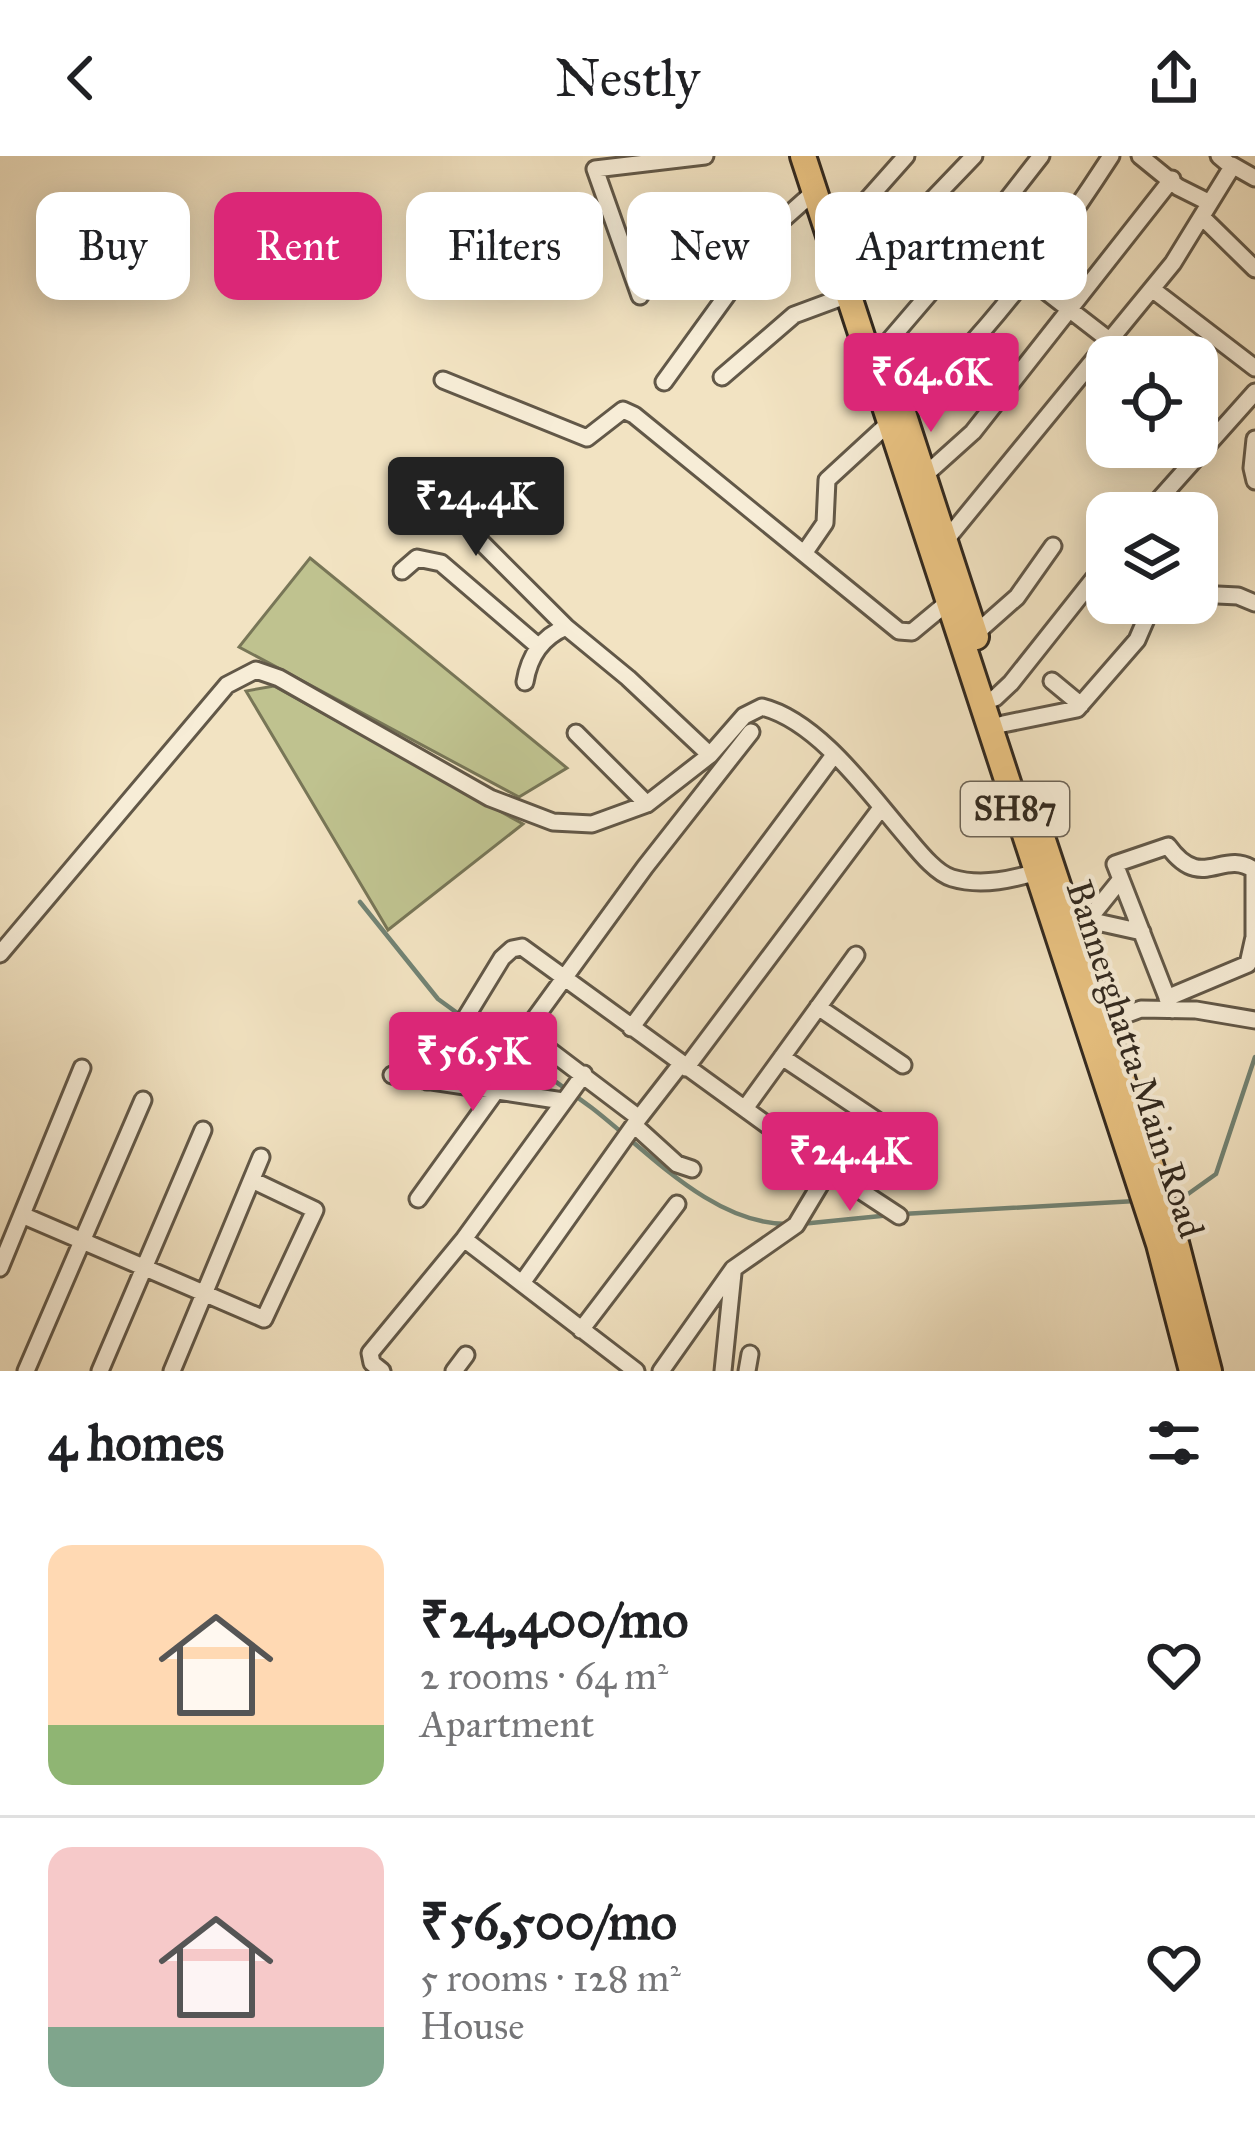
<!DOCTYPE html>
<html lang="en">
<head>
<meta charset="utf-8">
<style>
  body { margin:0; font-family:"IM FELL Great Primer",serif; background:#f2f2f2; color:#202124; height:100vh; display:flex; flex-direction:column; font-size:45px; white-space:nowrap }
  * { box-sizing:border-box; margin:0 }
  p { font-size:39px; color:#757577 }
  .icon { flex:none; width:66px; height:66px; fill:none; stroke:currentColor; stroke-width:2; stroke-linecap:round; stroke-linejoin:round }
  .map { position:relative; height:1215px; overflow:hidden }
  .side { display:flex; flex-direction:column; background:#fff; flex:1 }
  .side>* { flex:none }
  .guide { position:absolute; left:36px; top:36px; width:1185px; height:108px; display:flex; gap:24px }
  .buttons { position:absolute; left:1086px; top:180px; display:grid; gap:24px }
  .buttons a { display:grid; place-items:center; width:132px; height:132px; border-radius:24px; background:#fff; box-shadow:0 6px 30px #0003; font-size:60px }
  .price { position:absolute; translate:-50% -102px; padding:0 27px; border-radius:12px; background:#db2777; color:#fff; font-size:39px; line-height:78px; filter:drop-shadow(0 3px 6px #0008) }
  .price::after { content:''; position:absolute; left:50%; top:72px; width:36px; height:27px; margin-left:-18px; background:inherit; clip-path:polygon(0 0,100% 0,50% 100%) }
  .price.on { background:#222; color:#fff }
  ul { padding:0; list-style:none }
  li { display:flex; align-items:center; gap:36px; height:300px; padding:0 48px }
  li+li { border-top:3px solid #e0e0e0 }
  li span { display:grid; place-items:center; flex:none; width:336px; height:240px; border-radius:24px; color:#555 }
  li>.icon { margin-inline-start:auto }
  span .icon { width:144px; height:144px; fill:#fffc; stroke-width:1 }
  li b { font-size:51px }
  h2 { display:flex; justify-content:space-between; align-items:center; height:144px; padding:0 48px; font-size:51px }
  .tag { padding:0 42px; border-radius:24px; background:#fff; box-shadow:0 6px 30px #0003; font-size:42px; line-height:108px }
  .tag.on { background:#db2777; color:#fff }
  header { display:flex; justify-content:space-between; align-items:center; height:156px; padding:0 48px; background:#fff; font-size:54px; font-weight:600 }
  .map>svg:first-child { display:block }
  .green { fill:#bfc28f; stroke:#787657; stroke-width:3 }
  .lines { fill:none; stroke-linecap:round; stroke-linejoin:round }
  .stream { stroke:#728374; stroke-width:4.5 }
  .street-casing { stroke:#625848; stroke-width:21 }
  .primary-casing { stroke:#32291f; stroke-width:30 }
  .street { stroke:#f7edd7; stroke-width:15 }
  .primary { stroke:#e9c281; stroke-width:24 }
  .labels { text-anchor:middle; dominant-baseline:central; stroke-width:9; stroke-linejoin:round; paint-order:stroke }
  .shield { fill:#f7edd7; stroke:#6d6456; stroke-width:3 }
  .shield-label { font-size:33px; font-weight:bold; fill:#32291f }
  .street-label { font-size:36px; fill:#32291f; stroke:#f7edd7 }
</style>
</head>
<body>
<header><svg class="icon" aria-label="back" viewBox="0 0 24 24"><path d="M15 5l-7 7 7 7"/></svg>Nestly<svg class="icon" aria-label="share" viewBox="0 0 24 24"><path d="M12 15V3M7 8l5-5 5 5M5 13v7h14v-7"/></svg></header>
<div class="map">
<svg width="1255" height="1215" viewBox="0 0 1255 1215">
  <rect width="100%" height="100%" fill="#f2e3c2"/>
  <filter id="stains"><feTurbulence type="fractalNoise" baseFrequency=".00167" numOctaves="4"/><feColorMatrix values="0 0 0 0 .2 0 0 0 0 .09 0 0 0 0 .02 0 0 0 .5 -.17"/></filter>
  <radialGradient id="worn" r=".72"><stop offset=".6" stop-color="#630" stop-opacity="0"/><stop offset="1" stop-color="#630" stop-opacity=".3"/></radialGradient>
  <!-- green -->
  <path class="green" d="M310 402 567 612 519 641 239 491Z
    M274 530 523 668 388 774 246 535Z"/>
  <g class="lines">
    <!-- stream -->
    <path class="stream" d="M360 746 438 843 460 859
      M469 865C510 894 552 922 592 952 649 996 713 1069 789 1068
      M1171 1040 1188 1038 1216 1018 1255 901
      M902 1058 1136 1045
      M801 1068 891 1059"/>
    <defs>
      <path id="street" d="M1140 0 1178 31 1210 47
        M1232 9 1255 22
        M934 42 977 82 1041 0
        M1202 61 1255 113
        M843 71 906 0
        M859 120 974 0
        M1152 133 1255 212
        M640 140 595 13 705 0
        M882 193 977 82 1131 201
        M722 221 794 159 848 139
        M443 224 587 282 623 254 634 259 899 475 912 476 947 447
        M664 226 779 67 815 35
        M903 255C985 184 1052 91 1111 0
        M1255 283 1252 312 1255 325
        M924 320 973 276 1172 23
        M1147 357 1255 236
        M946 384 1173 107 1232 11 1219 0
        M481 386 566 471
        M805 396 825 367 827 324 889 267
        M402 415 417 402 441 407 539 491
        M1197 438 1238 440 1255 447
        M975 478 1017 441 1053 390
        M1052 525 1081 549
        M525 526C529 501 542 481 566 471L628 522 710 599
        M980 546 995 542 1011 527 1107 406
        M1003 568 1077 553 1137 484 1153 447
        M576 577 647 648
        M1088 764 1142 776
        M1072 770 1088 764 1121 723
        M0 798 227 529 256 514 279 522 490 642 553 666 592 668 647 648 710 599 744 560 762 551C818 565 869 637 905 679 917 693 935 717 952 722 982 731 1015 723 1043 714
        M1167 842 1248 808 1254 781V714C1222 692 1202 737 1168 690L1115 708 1172 854
        M818 851 903 909
        M1095 870 1141 853 1196 854 1255 864
        M631 872 834 599
        M782 901 882 968
        M681 908 639 962 532 881 530 869 645 711 751 576
        M686 912 881 652
        M392 919 563 945
        M427 925 502 802 512 793 522 791 829 1014 796 1069 733 1113 661 1215
        M746 951 856 799
        M634 969 677 1008 692 1013
        M829 1014 899 1060
        M418 1043 496 935
        M22 1059 264 1163 315 1054 252 1024
        M464 1083 636 1215
        M0 1112 82 912
        M522 1127 639 962
        M581 1174 677 1048
        M26 1215 143 944
        M100 1215 203 974
        M172 1215 261 1001
        M382 1215 372 1207 370 1197 464 1083 584 918
        M454 1215 466 1199
        M723 1215 733 1117
        M747 1215 750 1198"/>
      <path id="primary" d="M803 0 1159 1088 1192 1215
        M894 229 976 481
        M1032 651 1174 1079 1209 1215"/>
    </defs>
    <!-- street casing -->
    <use href="#street" class="street-casing"/>
    <!-- primary casing -->
    <use href="#primary" class="primary-casing"/>
    <!-- street -->
    <use href="#street" class="street"/>
    <!-- primary -->
    <use href="#primary" class="primary"/>
  </g>
  <g class="labels">
    <!-- shield labels -->
    <rect class="shield" x="961" y="626" width="108" height="54" rx="9"/>
    <g class="shield-label">
      <text x="1015" y="653">SH87</text>
    </g>
    <!-- street labels -->
    <g class="street-label">
      <text transform="translate(1135 903) rotate(72)">Bannerghatta Main Road</text>
    </g>
  </g>
  <rect width="100%" height="100%" filter="url(#stains)"/>
  <rect width="100%" height="100%" fill="url(#worn)"/>
</svg>
<div class="buttons">
<a><svg class="icon" aria-label="locate" viewBox="0 0 24 24"><circle cx="12" cy="12" r="6"/><path d="M12 2v4M12 18v4M2 12h4M18 12h4"/></svg></a>
<a><svg class="icon" aria-label="layers" viewBox="0 0 24 24"><path d="M12 4l9 5-9 5-9-5zM3 14l9 5 9-5"/></svg></a>
</div>
<b class="price" style="left:931px;top:279px">₹64.6K</b>
<b class="price on" style="left:476px;top:403px">₹24.4K</b>
<b class="price" style="left:473px;top:958px">₹56.5K</b>
<b class="price" style="left:850px;top:1058px">₹24.4K</b>
<div class="guide">
<a class="tag">Buy</a>
<a class="tag on">Rent</a>
<a class="tag">Filters</a>
<a class="tag">New</a>
<a class="tag">Apartment</a>
</div>
</div>
<section class="side">
<h2>4 homes<svg class="icon" aria-label="filters" viewBox="0 0 24 24"><path d="M4 7h16M4 17h16"/><circle cx="9" cy="7" r="2"/><circle cx="15" cy="17" r="2"/></svg></h2>
<ul>
<li><span style="background:linear-gradient(#ffd9b3 75%,#8fb573 0)"><svg class="icon" aria-label="home" viewBox="0 0 24 24"><path d="M3 11l9-7 9 7M6 9v11h12V9"/></svg></span><div><b>₹24,400/mo</b><p>2 rooms · 64 m²</p><p>Apartment</p></div><svg class="icon" aria-label="heart" viewBox="0 0 24 24"><path d="M12 20l-8-8c-3-5 5-10 8-4 3-6 11-1 8 4z"/></svg></li>
<li><span style="background:linear-gradient(#f6c9c9 75%,#7fa58c 0)"><svg class="icon" aria-label="home" viewBox="0 0 24 24"><path d="M3 11l9-7 9 7M6 9v11h12V9"/></svg></span><div><b>₹56,500/mo</b><p>5 rooms · 128 m²</p><p>House</p></div><svg class="icon" aria-label="heart" viewBox="0 0 24 24"><path d="M12 20l-8-8c-3-5 5-10 8-4 3-6 11-1 8 4z"/></svg></li>
</ul>
</section>
</body>
</html>
